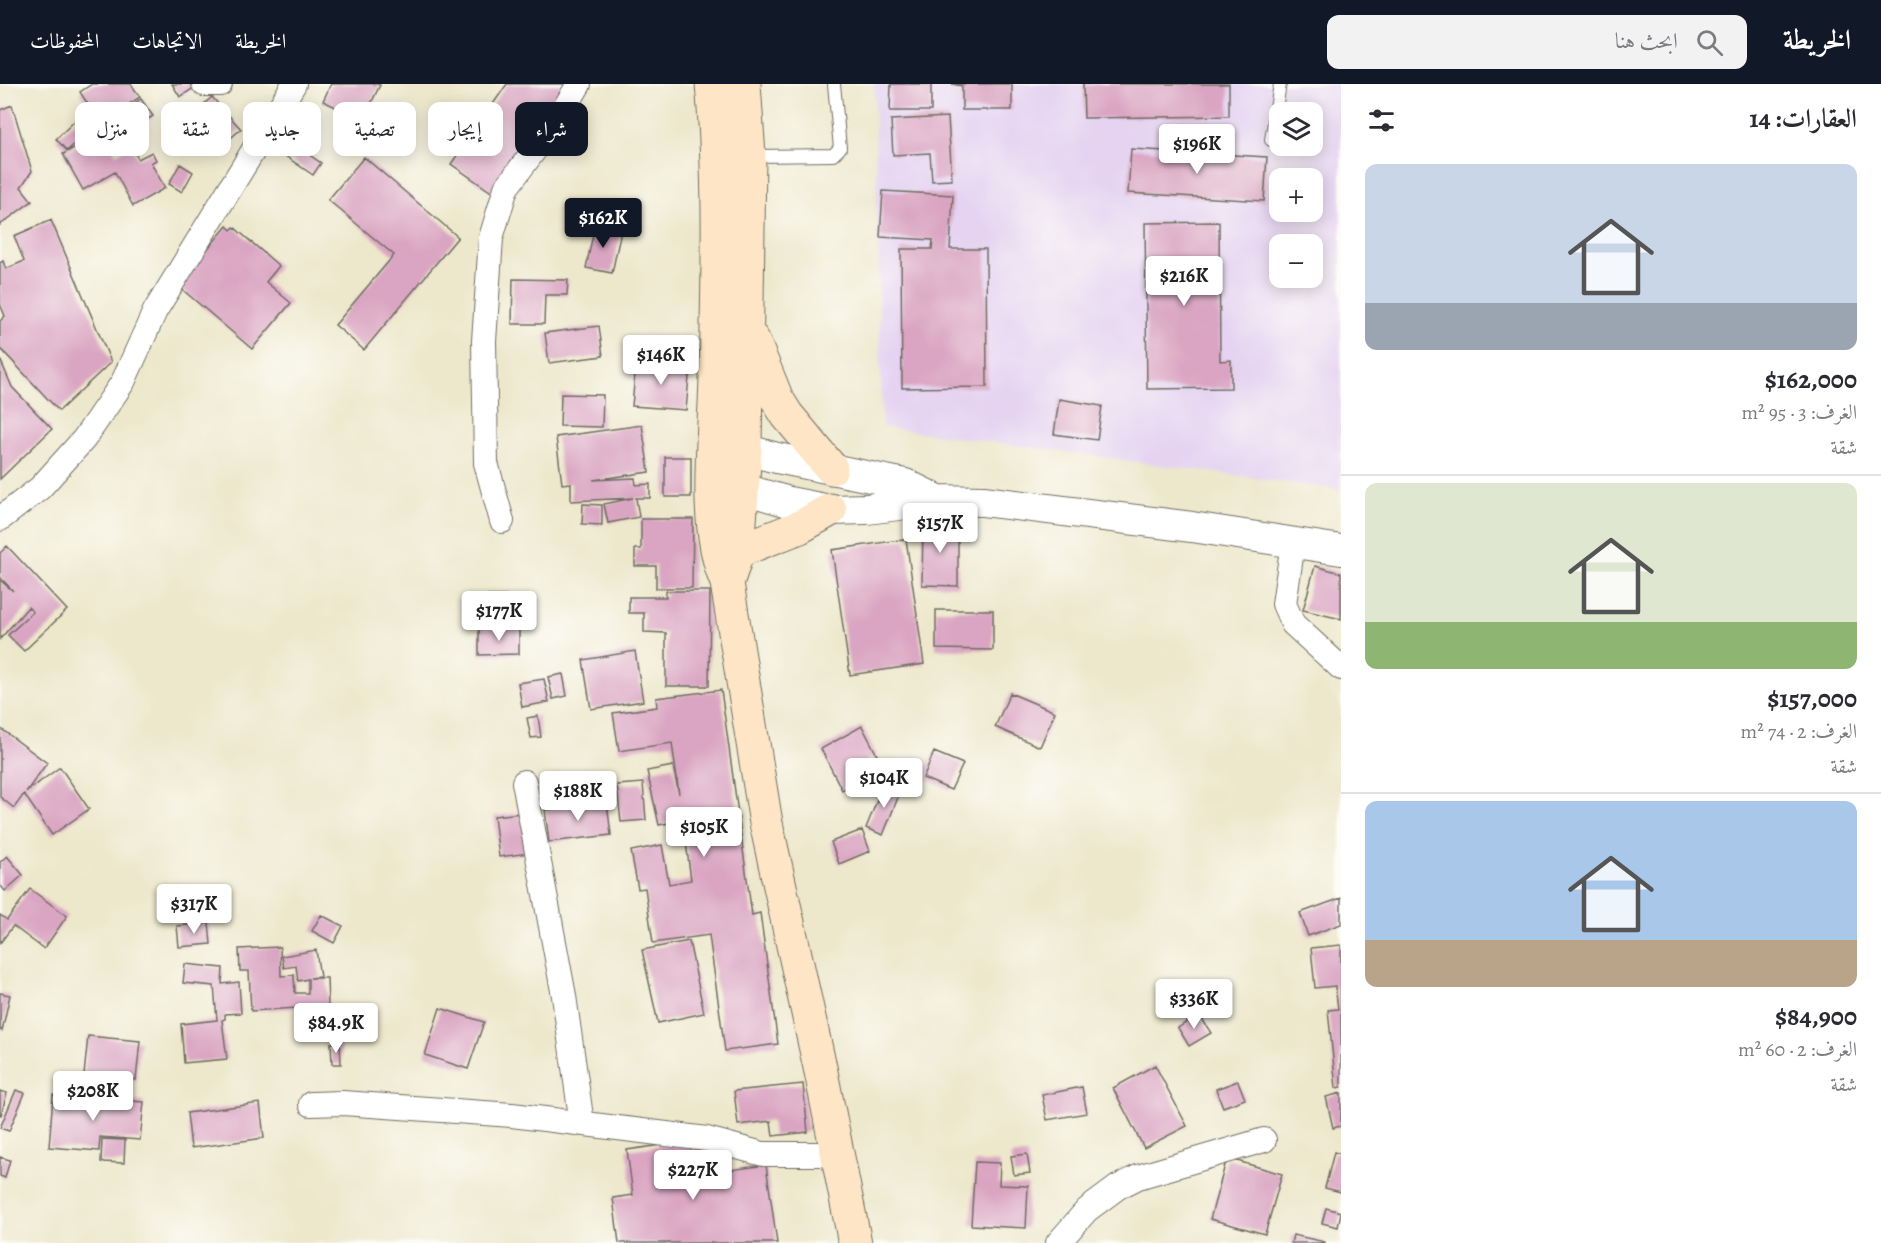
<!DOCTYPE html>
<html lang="ar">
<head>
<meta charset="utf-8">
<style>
  body { margin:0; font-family:Alegreya,Amiri,serif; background:#f2f2f3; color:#2b2b33; direction:rtl; height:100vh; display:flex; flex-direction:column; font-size:22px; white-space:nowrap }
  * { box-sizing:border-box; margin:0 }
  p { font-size:20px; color:#7c7c81 }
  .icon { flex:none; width:33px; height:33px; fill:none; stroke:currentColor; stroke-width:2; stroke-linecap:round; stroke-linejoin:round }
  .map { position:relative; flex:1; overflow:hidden; direction:ltr }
  .side { display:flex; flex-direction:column; background:#fff; width:540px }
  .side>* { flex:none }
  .guide { position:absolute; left:18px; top:18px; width:570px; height:54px; direction:rtl; display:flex; gap:12px }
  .buttons { position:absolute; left:1269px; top:18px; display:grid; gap:12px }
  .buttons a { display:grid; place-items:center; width:54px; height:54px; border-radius:12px; background:#fff; box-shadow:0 3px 15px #0003; font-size:30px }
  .price { position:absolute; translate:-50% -51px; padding:0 14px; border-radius:6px; background:#fff; color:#222; font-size:20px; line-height:39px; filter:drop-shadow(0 2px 3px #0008) }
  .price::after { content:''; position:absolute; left:50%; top:36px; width:18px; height:14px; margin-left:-9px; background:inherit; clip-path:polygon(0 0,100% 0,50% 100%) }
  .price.on { background:#111827; color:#fff }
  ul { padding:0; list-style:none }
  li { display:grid; align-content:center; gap:12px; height:318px; padding:0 24px }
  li+li { border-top:2px solid #e1e1e2 }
  li span { display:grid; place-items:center; height:186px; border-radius:12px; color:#555 }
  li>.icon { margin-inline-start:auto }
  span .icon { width:108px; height:108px; fill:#fffc; stroke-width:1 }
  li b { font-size:26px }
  h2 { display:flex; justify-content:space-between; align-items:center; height:72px; padding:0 24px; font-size:26px }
  .chip { padding:0 21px; border-radius:12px; background:#fff; box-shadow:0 3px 15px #0003; font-size:21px; line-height:54px }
  .chip.on { background:#111827; color:#fff }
  header { display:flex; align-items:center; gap:36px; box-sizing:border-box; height:84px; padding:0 30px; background:#111827; color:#fff }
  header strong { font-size:28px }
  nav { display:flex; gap:33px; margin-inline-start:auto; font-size:21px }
  .search { width:420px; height:54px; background:#f2f2f3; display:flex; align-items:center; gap:15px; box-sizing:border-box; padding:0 21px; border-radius:12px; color:#7c7c81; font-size:22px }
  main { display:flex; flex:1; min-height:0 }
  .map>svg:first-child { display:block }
  .built { fill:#e5d3f1; fill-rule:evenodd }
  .building { fill:#daa5c2 }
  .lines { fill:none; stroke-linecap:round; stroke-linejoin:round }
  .service-casing { stroke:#6f6d63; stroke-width:14 }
  .minor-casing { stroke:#6f6d63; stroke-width:26 }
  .tertiary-casing { stroke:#6f6d63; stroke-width:32 }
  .secondary-casing { stroke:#6f6d63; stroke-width:35 }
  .service { stroke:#fff; stroke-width:12 }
  .minor { stroke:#fff; stroke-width:24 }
  .tertiary { stroke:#fff; stroke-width:30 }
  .secondary { stroke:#fde5c5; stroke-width:33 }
</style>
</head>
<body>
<header>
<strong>الخريطة</strong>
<div class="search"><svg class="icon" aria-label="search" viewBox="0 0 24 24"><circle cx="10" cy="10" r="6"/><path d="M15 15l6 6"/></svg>ابحث هنا</div>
<nav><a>الخريطة</a><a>الاتجاهات</a><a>المحفوظات</a></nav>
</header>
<main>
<section class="side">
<h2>العقارات: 14<svg class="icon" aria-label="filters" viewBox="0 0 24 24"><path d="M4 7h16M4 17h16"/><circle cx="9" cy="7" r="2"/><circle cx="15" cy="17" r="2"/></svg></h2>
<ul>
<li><span style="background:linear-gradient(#c9d6e8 75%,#9aa5b1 0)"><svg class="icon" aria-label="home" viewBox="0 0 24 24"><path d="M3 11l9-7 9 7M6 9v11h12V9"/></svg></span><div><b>$162,000</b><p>الغرف: 3 · 95 m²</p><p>شقة</p></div></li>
<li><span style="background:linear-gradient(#dfe7d0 75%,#8fb573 0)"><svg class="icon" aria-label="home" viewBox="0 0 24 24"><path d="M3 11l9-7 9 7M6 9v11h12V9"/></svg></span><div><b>$157,000</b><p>الغرف: 2 · 74 m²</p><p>شقة</p></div></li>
<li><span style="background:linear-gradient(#a9c7e8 75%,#b9a48a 0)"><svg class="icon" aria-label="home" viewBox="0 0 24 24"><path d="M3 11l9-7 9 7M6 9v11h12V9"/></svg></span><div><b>$84,900</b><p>الغرف: 2 · 60 m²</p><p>شقة</p></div></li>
</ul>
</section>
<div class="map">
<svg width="1341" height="1159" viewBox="0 0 1341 1159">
  <rect width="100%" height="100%" fill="#fdfcf7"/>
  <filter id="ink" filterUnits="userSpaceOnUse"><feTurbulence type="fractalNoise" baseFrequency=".0167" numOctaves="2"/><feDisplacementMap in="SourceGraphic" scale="12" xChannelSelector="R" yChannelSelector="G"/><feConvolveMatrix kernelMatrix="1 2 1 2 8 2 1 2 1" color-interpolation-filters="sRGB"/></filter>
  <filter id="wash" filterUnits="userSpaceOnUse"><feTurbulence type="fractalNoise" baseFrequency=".008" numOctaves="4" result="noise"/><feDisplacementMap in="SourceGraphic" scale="24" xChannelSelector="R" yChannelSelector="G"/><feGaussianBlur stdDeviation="1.35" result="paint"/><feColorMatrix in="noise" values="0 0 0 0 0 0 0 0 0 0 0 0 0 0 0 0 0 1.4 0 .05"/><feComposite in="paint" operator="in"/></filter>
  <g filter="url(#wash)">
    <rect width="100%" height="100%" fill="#ede7cb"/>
    <!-- built -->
    <path class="built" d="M874 0H1341V406L882 343ZM1280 28H1312V62H1280ZM1280 94H1312V128H1280ZM1280 160H1312V194H1280Z"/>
    <g id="blocks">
      <!-- building -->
      <path class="building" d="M92 0H131L140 13 100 39 80 8Z
        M172 0H200L180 13Z
        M331 0H377L380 1 363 36 323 17Z
        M507 0H580L500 114 451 80Z
        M891 0H931V27H890Z
        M952 0H1012V26H962V2Z
        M1083 0H1229V32L1084 34Z
        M212 13 241 45 217 66 208 55 197 64 178 43Z
        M141 15 153 32 116 56 105 39Z
        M12 21 32 87 21 103 32 117 0 141V26Z
        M82 30 94 42 67 67 56 55Z
        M948 33 952 96 932 97 930 69 893 71 891 36Z
        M104 47 116 70 131 61 138 75 152 68 156 76 151 79 165 104 133 122 115 88 83 106 63 70Z
        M283 53 321 79 313 91 275 65Z
        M1131 65 1267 73 1264 117 1128 109Z
        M364 73 458 153 364 266 335 241 394 171 328 116Z
        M180 80 193 88 182 108 169 100Z
        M883 107 953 111 950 165H986L987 303 902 304 901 165H932L933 156 880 153Z
        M51 136 111 278 59 327 2 266 0 267V237L5 232 0 220V179L3 177 6 185 24 177 14 152Z
        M1219 138 1220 277 1231 276V304L1147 305 1145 139Z
        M595 141 621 147 612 189 586 184Z
        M227 142 231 146 234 143 279 182 266 198 291 219 252 265 177 201Z
        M513 195 568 196 567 211H545L544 240H512Z
        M599 242 603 272 549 279 545 249Z
        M0 275 12 303 52 345 0 395Z
        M636 278 690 282 686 326 632 322Z
        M561 310 603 311 602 343 560 342Z
        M1059 315 1102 322 1097 356 1054 350Z
        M642 341 649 388 593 396 635 394 636 401 650 400V414H636L639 433 608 439 604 420 633 414 571 417V399L562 400 556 353Z
        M665 373H691V413H665Z
        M583 420 602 421V441L582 440Z
        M641 435H693L692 504H656V482H635V465H641Z
        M923 438 958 439V502L922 501Z
        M906 455 924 580 850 591 832 466Z
        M7 462 67 526 24 567 8 551 33 528 28 523 0 555V496L13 507 0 493V469Z
        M1315 482 1341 489V535L1303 526Z
        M666 507H710L709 602H666V549L644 548V529H629V513H666Z
        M488 512H512V530L488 529Z
        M936 526H993V566L936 565Z
        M519 544V570L479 571V545Z
        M635 567 643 617 591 625 583 576Z
        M563 590 567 612 553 615 548 593Z
        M544 595 549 618 522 623 518 599Z
        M721 606 752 831 760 829 778 960 725 967 709 851 653 859 645 804 638 805 631 767 662 761 669 800 691 796 683 736 659 741 647 687 673 682 679 710 672 659 619 667 613 629 657 623 656 614Z
        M1010 609 1055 628 1040 663 995 643Z
        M538 632 541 653 531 654 527 634Z
        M862 642 877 671 866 676 873 689 842 706 821 665Z
        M0 644 47 679 26 708 60 683 89 725 52 751 24 710 14 724 0 713Z
        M934 668 963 680 951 706 923 694Z
        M643 699 646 736 621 738 617 701Z
        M884 699 901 706 883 751 866 744Z
        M607 719 611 751 549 758 545 726Z
        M521 729 536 768 499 773 494 732Z
        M862 746 870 767 839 780 831 758Z
        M7 772 23 791 5 807 0 801V778Z
        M30 805 67 832 44 865 13 842 0 859V831L7 836Z
        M1341 814V840L1308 852 1300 829Z
        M321 831 343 842 334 859 312 847Z
        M209 839 211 860 179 863 177 842Z
        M689 857 704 929 658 939 642 866Z
        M1341 861V1003L1336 1004 1328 926 1338 925 1335 902 1315 904 1311 864Z
        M280 863 281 892 294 891 295 909H308V895L298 897 296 882 284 884 282 872 316 866 320 893 310 894H327L328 922 251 927 249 887H240L239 865Z
        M185 880 223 884 222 900 239 898 241 929 225 930V935L222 936 227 975 184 979 181 940 217 936 214 902 183 899Z
        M0 909 10 911 2 947 0 946Z
        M440 924 484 938 468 985 425 971Z
        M1199 930 1211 949 1189 962 1178 944Z
        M88 952 140 957 136 996 84 991Z
        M331 959H340L341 980H332Z
        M1155 981 1187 1042 1144 1064 1113 1004Z
        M1238 997 1245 1015 1223 1023 1216 1005Z
        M803 1000 808 1048 773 1052 771 1037 738 1041 734 1007Z
        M1082 1003 1087 1029 1047 1036 1042 1011Z
        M16 1006 25 1009 9 1047 0 1044Z
        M0 1007 7 1009 1 1031H0Z
        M1341 1009V1042L1333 1044 1326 1013Z
        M53 1011 144 1018 140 1056 100 1053 99 1067 49 1063Z
        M260 1019 264 1054 191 1064 187 1029Z
        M102 1055 125 1056 124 1079 101 1078Z
        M697 1056 702 1090 766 1081 777 1159H619L613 1114 633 1111 627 1066Z
        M1334 1068 1341 1070V1108L1325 1104Z
        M1027 1070 1030 1089 1014 1091 1011 1072Z
        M0 1073 10 1076 5 1094 0 1092Z
        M1227 1074 1282 1090 1265 1150 1210 1135Z
        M975 1078 1000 1079 999 1101 1028 1102 1026 1144 971 1141Z
        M1326 1124 1341 1128 1338 1143 1322 1139Z
        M1293 1151 1325 1158V1159H1291Z"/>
    </g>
  </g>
  <g filter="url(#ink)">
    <use href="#blocks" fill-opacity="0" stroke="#6f6d63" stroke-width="1.5"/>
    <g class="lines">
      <defs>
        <path id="service" d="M1271 56 1280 0
          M750 72 833 71 840 64 834 0"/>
        <path id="minor" d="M204 0H220
          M0 435 40 404 84 355 123 298 155 227 294 0
          M502 437 486 379 484 257 491 154 506 104 560 32 579 0
          M1293 459 1284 520 1293 540 1341 584
          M524 698 564 912 582 1040
          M311 1020 343 1019 512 1031 707 1055 763 1070H837
          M1058 1159 1087 1126 1118 1103 1138 1093 1264 1056"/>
        <path id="tertiary" d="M721 359 777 374 905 400 938 416
          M719 398 789 418 830 426 867 425 938 416 983 417 1192 443 1341 466"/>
        <path id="secondary" d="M712 0C721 97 718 194 716 291 715 356 702 439 727 499L766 739 821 988 855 1159
          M753 256 777 315 787 331 831 384
          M738 467 800 443 830 426
          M727 499 738 467 745 366 749 72 744 0"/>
      </defs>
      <!-- service casing -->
      <use href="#service" class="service-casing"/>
      <!-- minor casing -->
      <use href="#minor" class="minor-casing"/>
      <!-- tertiary casing -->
      <use href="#tertiary" class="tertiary-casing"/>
      <!-- secondary casing -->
      <use href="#secondary" class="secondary-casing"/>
      <!-- service -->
      <use href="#service" class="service"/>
      <!-- minor -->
      <use href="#minor" class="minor"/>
      <!-- tertiary -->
      <use href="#tertiary" class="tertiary"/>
      <!-- secondary -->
      <use href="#secondary" class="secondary"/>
    </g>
  </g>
</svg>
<div class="buttons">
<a><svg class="icon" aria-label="layers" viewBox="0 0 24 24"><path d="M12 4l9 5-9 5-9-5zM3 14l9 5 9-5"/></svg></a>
<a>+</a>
<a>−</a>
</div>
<b class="price" style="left:1197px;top:91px">$196K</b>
<b class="price on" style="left:603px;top:165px">$162K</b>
<b class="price" style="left:1184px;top:223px">$216K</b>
<b class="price" style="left:661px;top:302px">$146K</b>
<b class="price" style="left:940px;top:470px">$157K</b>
<b class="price" style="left:499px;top:558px">$177K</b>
<b class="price" style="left:884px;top:725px">$104K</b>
<b class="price" style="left:578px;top:738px">$188K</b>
<b class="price" style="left:704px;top:774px">$105K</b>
<b class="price" style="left:194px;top:851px">$317K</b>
<b class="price" style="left:1194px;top:946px">$336K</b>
<b class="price" style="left:336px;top:970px">$84.9K</b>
<b class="price" style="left:93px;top:1038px">$208K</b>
<b class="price" style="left:693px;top:1117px">$227K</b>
<div class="guide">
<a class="chip on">شراء</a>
<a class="chip">إيجار</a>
<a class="chip">تصفية</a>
<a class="chip">جديد</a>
<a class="chip">شقة</a>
<a class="chip">منزل</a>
</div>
</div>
</main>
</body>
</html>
